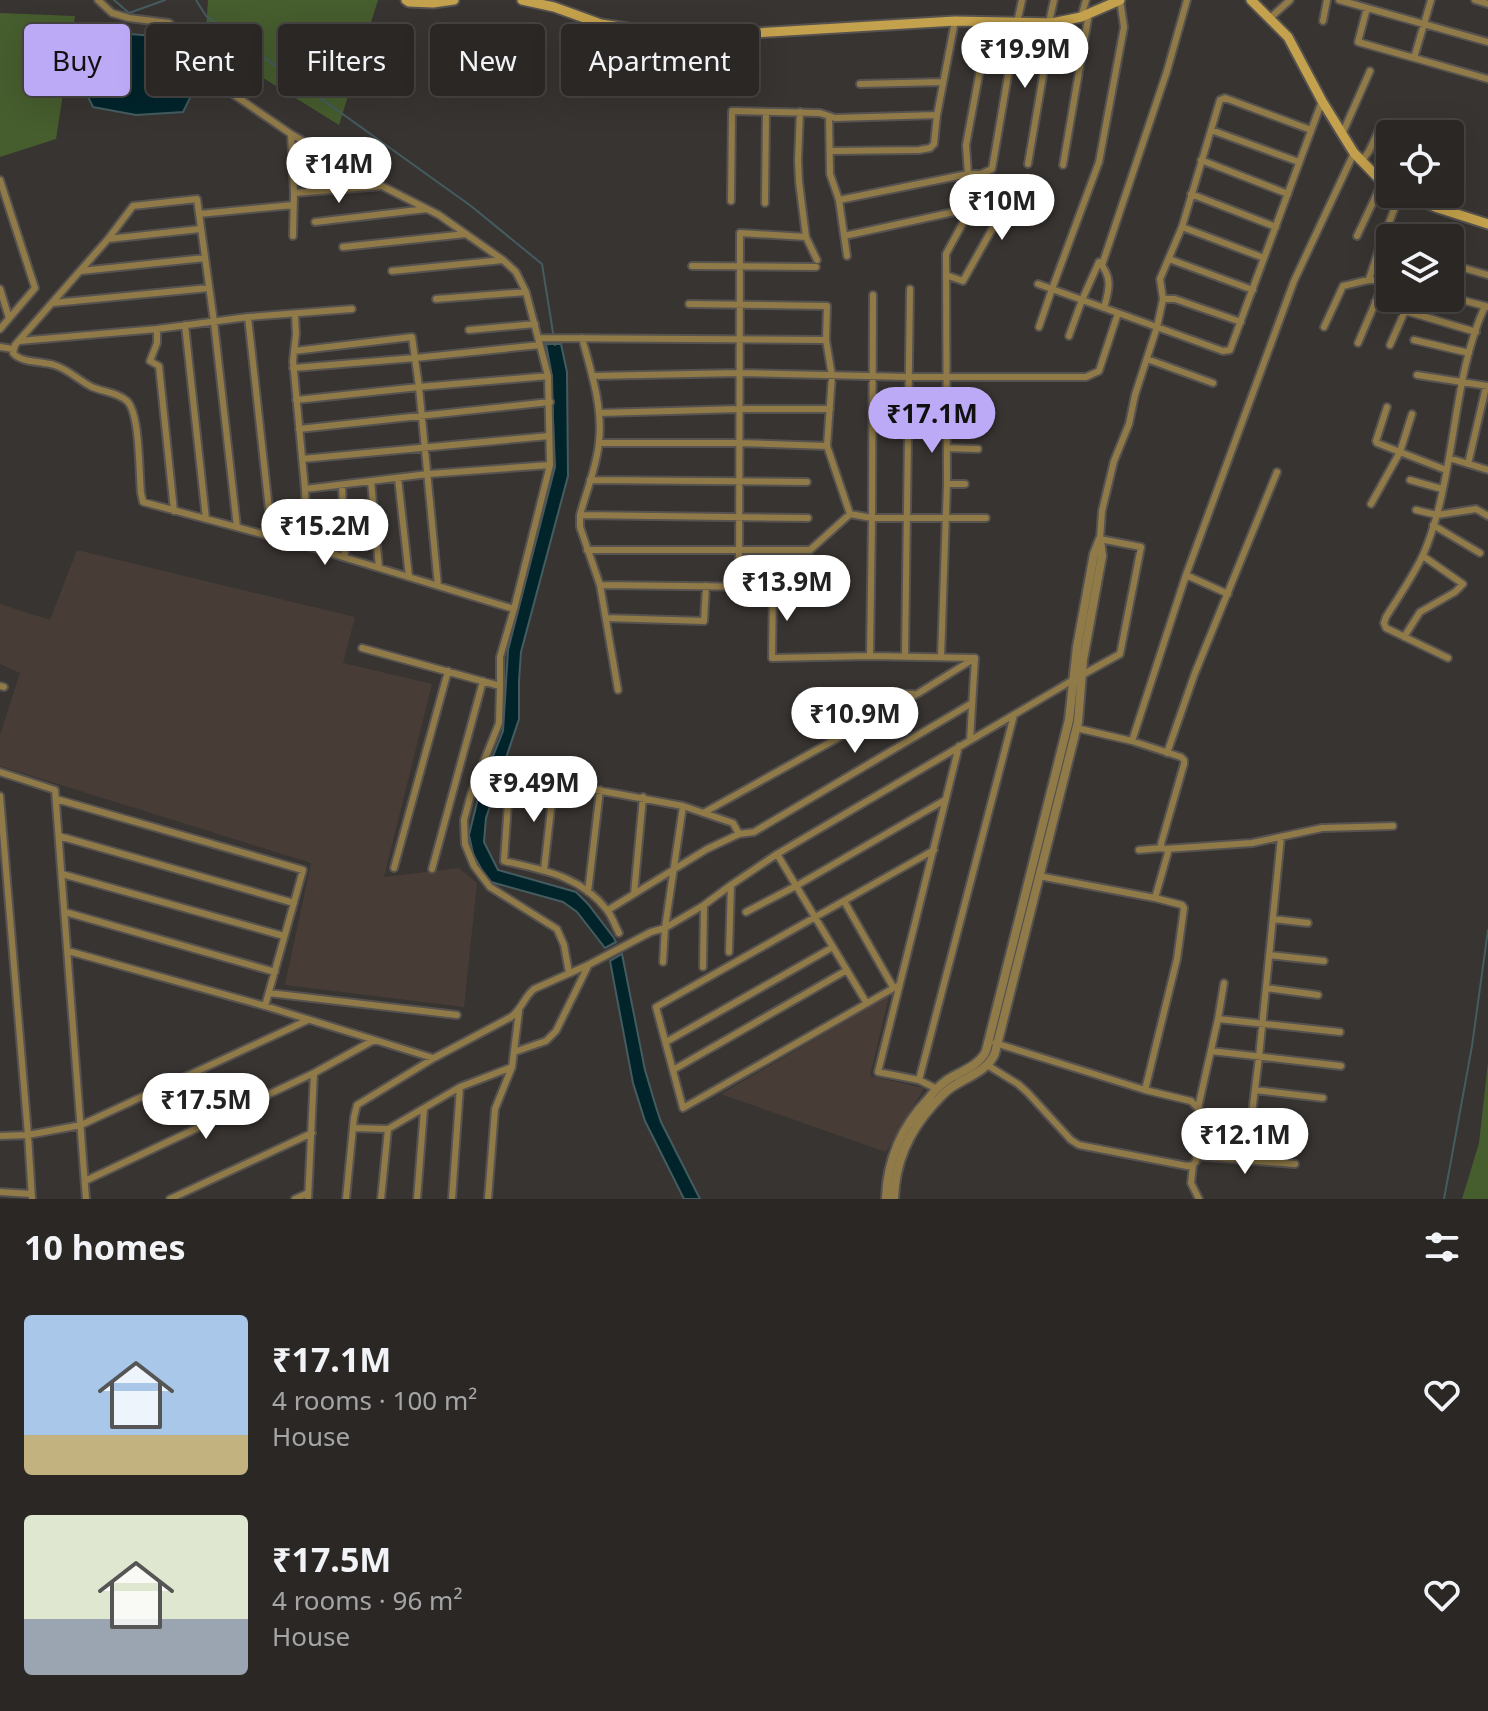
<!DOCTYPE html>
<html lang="en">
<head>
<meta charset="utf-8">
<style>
  body { margin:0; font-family:"Noto Sans",sans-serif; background:#322f2d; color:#f1f3f6; height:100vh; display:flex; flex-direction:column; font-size:30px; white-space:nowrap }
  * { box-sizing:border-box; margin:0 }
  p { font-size:26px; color:#a5a5a7 }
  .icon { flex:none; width:44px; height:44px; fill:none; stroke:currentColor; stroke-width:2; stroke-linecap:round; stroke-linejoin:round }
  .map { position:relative; height:1199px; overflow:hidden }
  .drawer { display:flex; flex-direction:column; background:#2a2725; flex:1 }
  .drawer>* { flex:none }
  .guide { position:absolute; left:24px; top:24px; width:800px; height:72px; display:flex; gap:16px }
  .fabs { position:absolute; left:1376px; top:120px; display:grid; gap:16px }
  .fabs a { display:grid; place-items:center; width:88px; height:88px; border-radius:8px; background:#2a2725; box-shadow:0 8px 32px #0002,0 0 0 2px #464442; font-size:40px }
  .price { position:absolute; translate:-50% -68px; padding:0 18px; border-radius:28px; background:#fff; color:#222; font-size:26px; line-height:52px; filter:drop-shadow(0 2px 4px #0008) }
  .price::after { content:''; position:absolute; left:50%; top:48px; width:24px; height:18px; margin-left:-12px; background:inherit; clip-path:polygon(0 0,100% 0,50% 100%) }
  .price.selected { background:#bcaaf6; color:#111 }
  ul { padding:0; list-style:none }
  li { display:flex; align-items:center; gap:24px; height:200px; padding:0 24px }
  li span { display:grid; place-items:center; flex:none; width:224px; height:160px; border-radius:8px; color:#555 }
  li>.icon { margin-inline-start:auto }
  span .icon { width:96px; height:96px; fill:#fffc; stroke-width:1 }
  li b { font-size:34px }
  h2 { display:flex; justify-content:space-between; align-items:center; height:96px; padding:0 24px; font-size:34px }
  .pill { padding:0 28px; border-radius:8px; background:#2a2725; box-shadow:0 8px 32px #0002,0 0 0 2px #464442; font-size:28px; line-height:72px }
  .pill.selected { background:#bcaaf6; color:#111 }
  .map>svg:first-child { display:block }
  .built { fill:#473d36 }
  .green { fill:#465d2e }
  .water { fill:#01242b; stroke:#445c60; stroke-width:2 }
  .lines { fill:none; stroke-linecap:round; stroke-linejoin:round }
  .stream { stroke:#445c60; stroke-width:2 }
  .minor-casing { stroke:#565250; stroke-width:10 }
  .tertiary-casing { stroke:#565250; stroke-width:12 }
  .secondary-casing { stroke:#565250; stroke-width:13 }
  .minor { stroke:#907a48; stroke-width:6 }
  .tertiary { stroke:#907a48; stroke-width:8 }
  .secondary { stroke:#c4a14c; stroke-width:9 }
</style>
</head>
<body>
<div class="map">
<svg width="1488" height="1199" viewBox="0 0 1488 1199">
  <rect width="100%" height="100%" fill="#383431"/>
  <!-- built -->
  <path class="built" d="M77 550 355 617 343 663 432 684 384 877 459 868 477 883 464 1007 285 985 311 863 0 766V735L20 673 0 664V604L50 620Z
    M889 996 870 1076 924 1088 886 1152 721 1094Z"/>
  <!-- green -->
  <path class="green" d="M208 0H378L339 125 205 42Z
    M0 13 75 16 56 139 0 157Z
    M1488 1062V1199H1462L1479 1143Z"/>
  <!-- water -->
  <path class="water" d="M116 33 143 35 160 40 182 64 190 98 183 112 136 115 93 107C80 80 72 68 92 40Z
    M546 344H561L567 372 568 476 521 652 519 681V719L486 818 484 842 498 870 576 892 588 904 614 938 616 942 605 948 577 912 563 902 491 882 484 874 473 854 469 835 481 786 503 731 508 650 555 467 551 371Z
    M622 954 645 1070 656 1107 661 1122 700 1199H684L645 1121 633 1083 610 961Z"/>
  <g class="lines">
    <!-- stream -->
    <path class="stream" d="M114 0 129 13 165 0
      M196 0 206 16 471 206 542 264 555 345
      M1444 1199 1472 1046 1488 930"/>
    <defs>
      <path id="minor" d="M98 0 112 13 129 18 169 23 181 34 203 64 224 88 291 134 382 186 439 215 503 260 516 272 526 292 548 376 550 465 514 609 500 657V686
        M1120 0 1124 27 1099 162 1052 289 1223 351 1230 350 1322 101
        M1339 0 1488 42
        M1475 0 1488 4
        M1367 8 1358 42 1488 79
        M1081 17 1086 0
        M1270 18 1290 0
        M1323 21 1327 0
        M1049 22 1054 0
        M1414 58 1431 0
        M860 84 943 82
        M800 112 798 160 799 182 806 237 817 260
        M829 116 830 174 839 200 847 256
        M1211 130 1299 162
        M1343 132 1370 71
        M291 134 294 193 293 236
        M830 151 919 150 930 148 934 144 937 115 955 21
        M1201 160 1288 194
        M1362 161 1369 151 1379 130
        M1028 164 1052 23
        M1063 165 1089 13
        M968 174H981L992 169 1017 23 1022 0
        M0 180 35 288 0 329
        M294 193 382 186
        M1191 194 1276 227
        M839 200 968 174 966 145 989 21
        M731 201 732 111 820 113 835 118 937 115
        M765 203 766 112
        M199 214 293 205
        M315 222 427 209
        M1182 227 1264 258
        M844 236 954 212
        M1357 236 1390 166
        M108 239 200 229
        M343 247 466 234
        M1390 254 1378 252 1400 194
        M1169 259 1253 290
        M1450 264 1488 275
        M1102 265 1167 71 1187 0
        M692 266 816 267
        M81 271 205 258
        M392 271 503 260
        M946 275 963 281 1015 188
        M1369 279 1378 252
        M1038 284 1052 289 1039 327
        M0 289 9 318
        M1450 297 1485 306
        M436 299 526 292
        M1163 299H1175L1241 322
        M1375 302 1476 332
        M53 303 209 288
        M689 304 827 306 826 340 832 376 827 446 850 514 872 518 873 295
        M295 315 296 334 293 361 305 489 307 546
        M248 317 272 537
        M185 325 206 519
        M1324 327 1343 286C1362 282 1371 277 1390 282
        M157 329V343L150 361 159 366 174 511
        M469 330 535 324
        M1069 336 1082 300 1099 262C1113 277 1109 290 1104 308
        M539 338 826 340
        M582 338C591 371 603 407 599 442 597 466 586 492 580 515V527L600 585 618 690
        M1414 340 1469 353
        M19 341 157 329 248 317 352 309
        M1358 343 1385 280
        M1390 345 1405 311
        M0 347 13 349
        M294 351 412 337 419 387 438 586
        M1147 359 1213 383
        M293 368 415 358 540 345
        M1417 375 1488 386
        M592 376 740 373 909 377H1086L1099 371 1118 313
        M296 400 419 387 548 376
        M1387 407 1376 441 1377 443 1446 470
        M947 411 990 413
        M599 413 740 409H830
        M299 429 550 402
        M599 443H739L827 446
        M947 448 978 449
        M1449 458 1488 470
        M302 459 549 436
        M1468 464 1486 387
        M398 478 409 577
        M590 480 807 482
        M1410 480 1442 489
        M371 481 379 568
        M947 484H965
        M342 485 345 557
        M305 489 428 474 550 465
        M1371 504 1400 452 1412 414
        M1416 510 1437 515 1476 509 1488 516
        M580 515 808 518
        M1433 525 1480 553
        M237 527 214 322 197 199 133 206 108 239 15 345 13 353C21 363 41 361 54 365 68 369 78 380 92 387 103 392 117 392 127 401 140 413 139 473 141 493L143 502 307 546 514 609
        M587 550H810L850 514
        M1186 575 1228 594
        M600 585 773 587 772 658 870 656 975 658
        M739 586 740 233 806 237
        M606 618 704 621 706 586
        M1404 637 1420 612 1455 592 1463 584 1423 556
        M362 648 500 686 499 723 471 794 464 820 465 844 474 866 490 887 557 929 564 945 569 973
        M870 656 872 518H986
        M905 656 910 289
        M941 657 947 484 946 254 984 184
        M1448 658 1386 628 1384 623 1386 617C1398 598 1411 579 1421 559 1428 546 1432 531 1436 518 1456 449 1455 372 1485 306L1488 307
        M1082 675 1120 654 1141 547 1100 539 1102 511 1114 461 1129 424 1135 395 1157 327 1163 299 1160 279 1182 227 1220 100 1225 98 1311 130
        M0 686 4 687
        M811 692 913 694
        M1076 728 1132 741 1181 757 1184 760V764L1161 844 1162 848 1165 849 1252 843 1322 828 1393 826
        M970 740 975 658
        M1132 741 1186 575 1294 281 1354 153
        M1167 753 1195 673 1277 472
        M0 772 55 790 86 1199
        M0 796 28 1135 32 1199
        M56 799 303 870 265 1006
        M705 812 917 694 975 658
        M59 836 294 903
        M1139 850 1162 848
        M777 854 866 1002
        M394 868 448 671
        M432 869 483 681
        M544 870 554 782
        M62 874 284 936
        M1039 876 1155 898 1182 905 1184 908 1177 959 1145 1090
        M588 892 600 790
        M634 894 643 797
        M1155 898 1169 849
        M844 901 893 987
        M608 910 707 849 739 834 754 832 972 703
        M65 912 275 972
        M746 912 796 886 945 800
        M1273 919 1308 923
        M619 933C615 926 612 916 607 910 581 876 543 870 504 861L510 774 683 806 733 823 739 834
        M68 951 265 1006 433 1058
        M729 952 731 885
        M1269 955 1324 961
        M663 962 665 928 683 806
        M703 967 704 905
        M899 985 683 1108 656 1007 934 850
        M1266 988 1318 995
        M269 993 457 1015
        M1218 1019 1340 1032
        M666 1042 833 947
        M1211 1051 1341 1066
        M514 1052 546 1041 556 1031 588 966
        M987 1065 1018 1084 1028 1093 1071 1140 1079 1145 1187 1166 1193 1165 1196 1161 1202 1120 1198 1108 1191 1101 1145 1090 995 1043
        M673 1070 847 970
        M919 1080 1014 715
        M935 1088 919 1080 878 1072 959 746
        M1255 1090 1323 1098
        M1198 1108 1218 1019 1224 983
        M1202 1120 1297 1129
        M353 1128 388 1129 460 1087 512 1067
        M0 1136 28 1135 81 1125 308 1020
        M1197 1156 1295 1164
        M1246 1161 1259 1057 1281 837
        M1193 1165 1191 1183 1199 1199
        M85 1181 314 1073 374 1040
        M0 1192 31 1194
        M170 1199 312 1133
        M295 1199 308 1193
        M308 1199 314 1073
        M346 1199 354 1117 357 1105 434 1058 511 1017C522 1009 524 997 534 989L588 965 651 932 665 928 704 905 731 885 777 854 1073 680
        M381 1199 388 1129
        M417 1199 424 1109
        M452 1199 460 1087
        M488 1199 495 1109 512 1067 519 1011"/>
      <path id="tertiary" d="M886 1199C887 1159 902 1126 929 1098 934 1091 940 1085 947 1080 960 1072 980 1065 986 1051L1069 720 1077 647 1094 554 1100 539
        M894 1199C895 1162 909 1131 934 1104 940 1098 945 1091 952 1087 967 1077 988 1071 995 1053L1078 722 1083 660 1102 556 1100 540"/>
      <path id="secondary" d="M406 0 409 2 433 3 454 0
        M522 0 554 7 601 24 687 37 955 21 1052 23 1081 17 1120 0
        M1251 0 1288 37 1322 101 1354 153 1386 186 1390 188
        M1404 194 1438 208 1488 224"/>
    </defs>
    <!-- minor casing -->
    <use href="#minor" class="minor-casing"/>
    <!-- tertiary casing -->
    <use href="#tertiary" class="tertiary-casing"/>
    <!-- secondary casing -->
    <use href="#secondary" class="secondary-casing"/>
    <!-- minor -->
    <use href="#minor" class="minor"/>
    <!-- tertiary -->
    <use href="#tertiary" class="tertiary"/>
    <!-- secondary -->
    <use href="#secondary" class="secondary"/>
  </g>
</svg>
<div class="fabs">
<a><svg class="icon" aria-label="locate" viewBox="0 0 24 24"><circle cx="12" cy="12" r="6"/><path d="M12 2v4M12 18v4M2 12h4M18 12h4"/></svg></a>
<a><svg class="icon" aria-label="layers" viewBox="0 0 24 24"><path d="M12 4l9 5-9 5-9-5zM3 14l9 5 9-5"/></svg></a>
</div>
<b class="price" style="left:1025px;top:90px">₹19.9M</b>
<b class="price" style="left:339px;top:205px">₹14M</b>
<b class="price" style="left:1002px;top:242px">₹10M</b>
<b class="price selected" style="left:932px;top:455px">₹17.1M</b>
<b class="price" style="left:325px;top:567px">₹15.2M</b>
<b class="price" style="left:787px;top:623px">₹13.9M</b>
<b class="price" style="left:855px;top:755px">₹10.9M</b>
<b class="price" style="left:534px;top:824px">₹9.49M</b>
<b class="price" style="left:206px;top:1141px">₹17.5M</b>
<b class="price" style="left:1245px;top:1176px">₹12.1M</b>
<div class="guide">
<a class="pill selected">Buy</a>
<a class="pill">Rent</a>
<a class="pill">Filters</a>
<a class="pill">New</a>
<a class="pill">Apartment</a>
</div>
</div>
<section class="drawer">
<h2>10 homes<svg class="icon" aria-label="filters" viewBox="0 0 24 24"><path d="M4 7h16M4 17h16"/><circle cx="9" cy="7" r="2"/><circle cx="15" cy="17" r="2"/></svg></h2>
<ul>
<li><span style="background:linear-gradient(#a9c7e8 75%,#c2b280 0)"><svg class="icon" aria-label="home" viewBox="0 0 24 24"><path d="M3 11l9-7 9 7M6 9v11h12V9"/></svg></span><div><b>₹17.1M</b><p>4 rooms · 100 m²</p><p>House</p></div><svg class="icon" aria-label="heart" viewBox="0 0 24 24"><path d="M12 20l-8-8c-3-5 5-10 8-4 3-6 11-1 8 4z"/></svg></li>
<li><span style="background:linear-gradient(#dfe7d0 65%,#9aa5b1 0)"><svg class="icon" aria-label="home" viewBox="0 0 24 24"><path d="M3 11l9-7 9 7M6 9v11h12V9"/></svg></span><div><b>₹17.5M</b><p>4 rooms · 96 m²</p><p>House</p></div><svg class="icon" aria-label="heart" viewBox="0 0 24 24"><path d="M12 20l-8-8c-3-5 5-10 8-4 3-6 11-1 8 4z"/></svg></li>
</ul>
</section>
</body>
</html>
